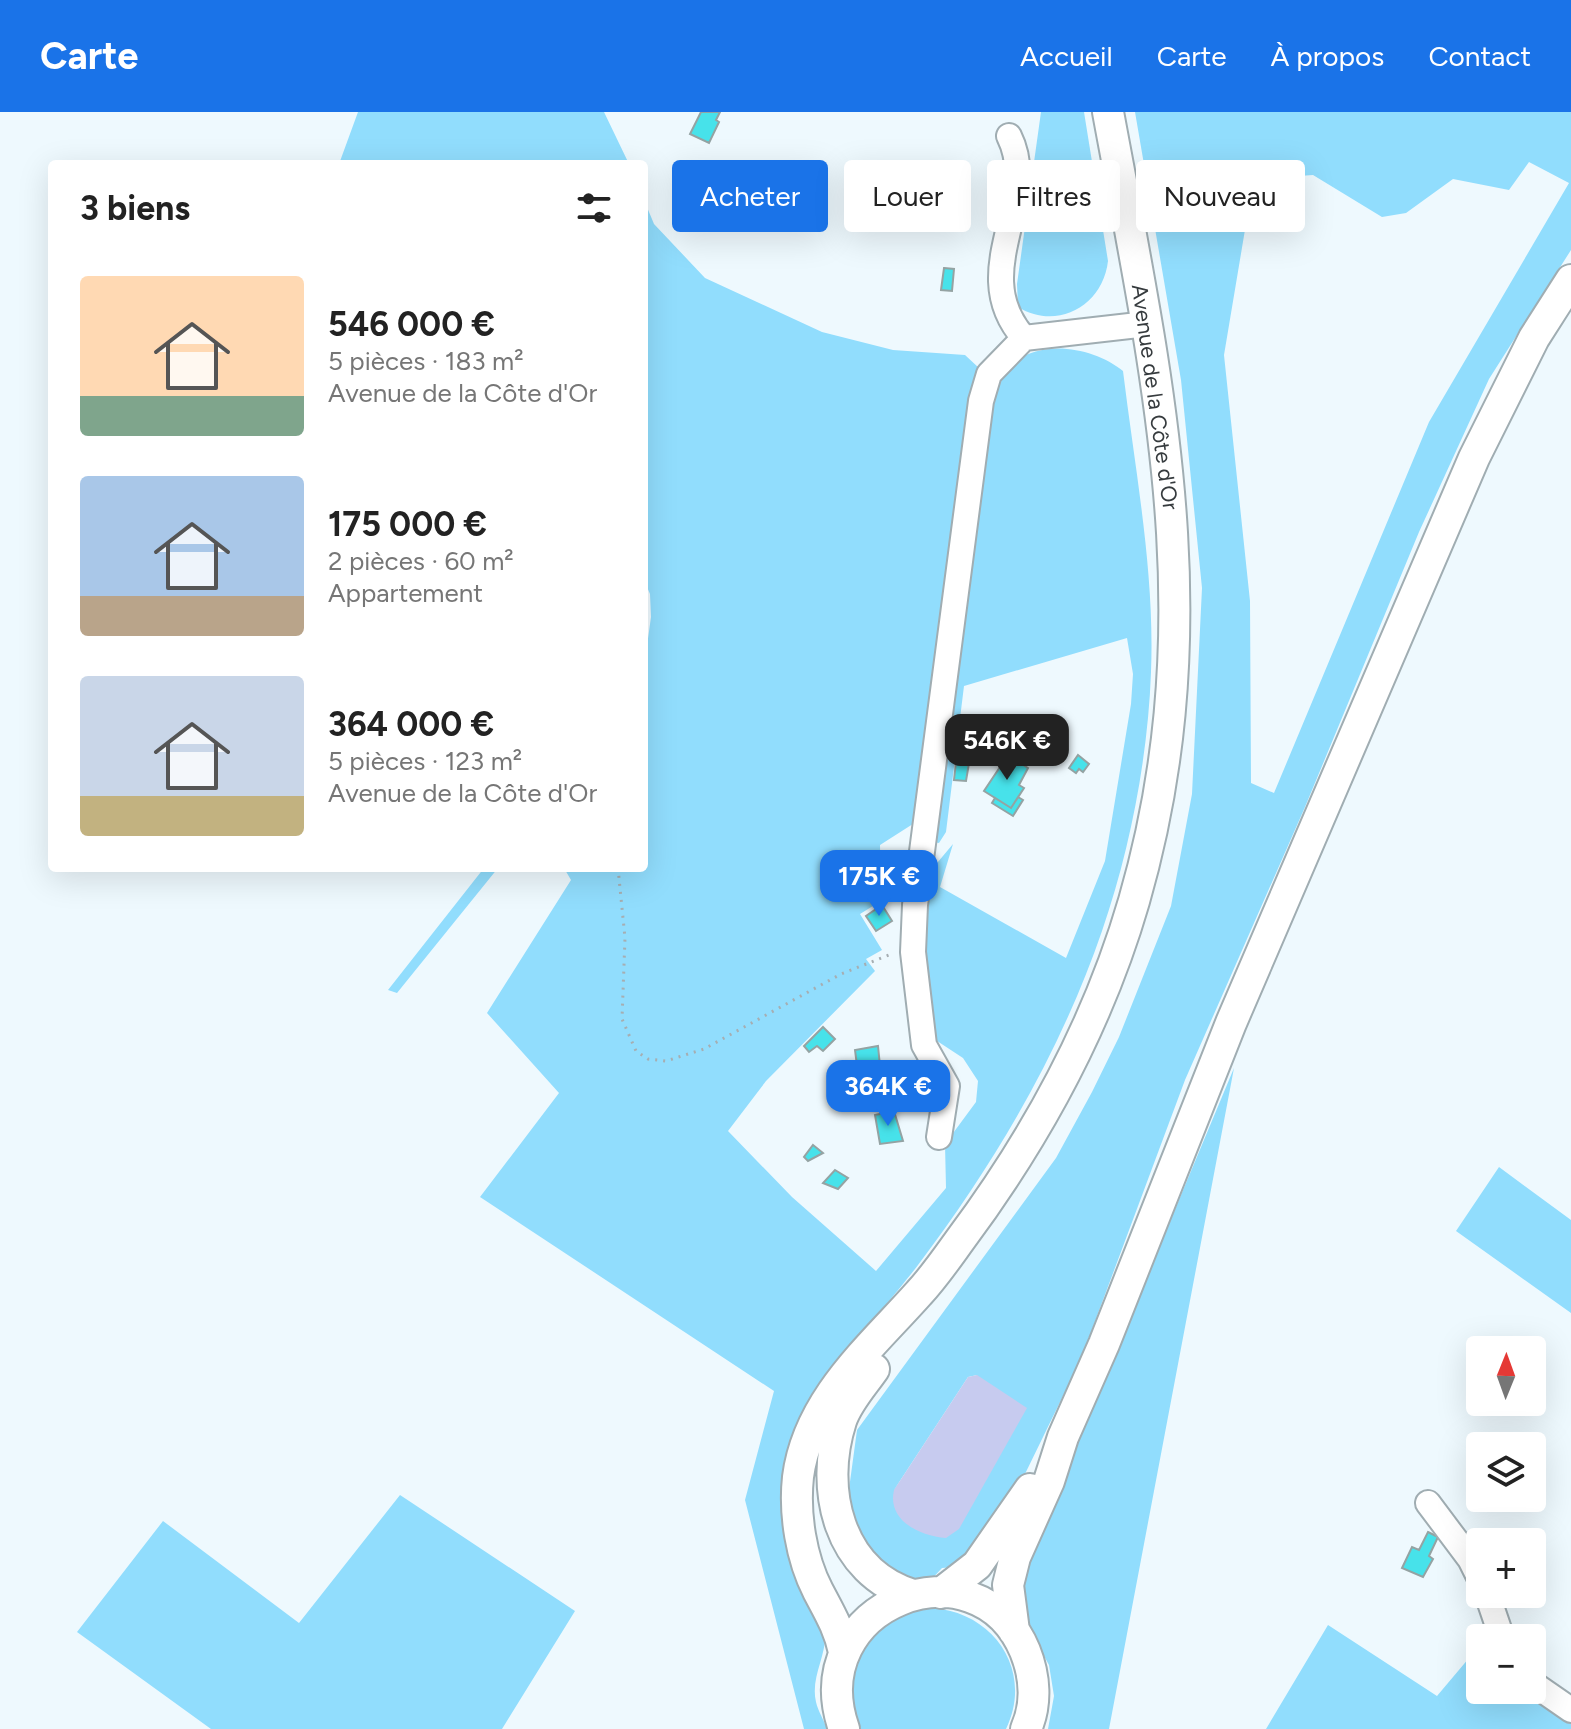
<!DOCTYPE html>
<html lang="fr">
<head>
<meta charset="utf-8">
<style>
  body { margin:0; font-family:Figtree,sans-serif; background:#f6f6f6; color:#222; height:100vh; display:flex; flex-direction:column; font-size:30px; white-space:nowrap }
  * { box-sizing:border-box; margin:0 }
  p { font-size:26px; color:#767676 }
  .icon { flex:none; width:44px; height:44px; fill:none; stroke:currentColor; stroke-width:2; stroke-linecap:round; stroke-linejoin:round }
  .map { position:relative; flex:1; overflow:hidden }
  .drawer { position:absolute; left:48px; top:48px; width:600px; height:712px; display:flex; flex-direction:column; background:#fff; border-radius:8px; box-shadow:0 8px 32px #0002 }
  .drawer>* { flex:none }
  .top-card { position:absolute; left:672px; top:48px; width:760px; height:72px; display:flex; gap:16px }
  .needle { width:52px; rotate:1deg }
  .buttons { position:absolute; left:1466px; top:1224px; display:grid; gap:16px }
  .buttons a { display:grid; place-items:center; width:80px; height:80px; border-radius:8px; background:#fff; box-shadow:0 8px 32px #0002; font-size:40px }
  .price { position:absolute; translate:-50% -68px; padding:0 18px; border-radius:16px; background:#1a73e8; color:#fff; font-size:26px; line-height:52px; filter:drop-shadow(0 2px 4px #0008) }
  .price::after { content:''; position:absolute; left:50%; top:48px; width:24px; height:18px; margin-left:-12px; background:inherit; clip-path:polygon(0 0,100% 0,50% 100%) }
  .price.selected { background:#222; color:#fff }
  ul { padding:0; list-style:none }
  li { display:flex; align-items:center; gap:24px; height:200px; padding:0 32px }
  li span { display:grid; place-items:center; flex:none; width:224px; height:160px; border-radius:8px; color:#555 }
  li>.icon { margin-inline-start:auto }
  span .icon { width:96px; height:96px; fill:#fffc; stroke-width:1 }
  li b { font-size:34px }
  h2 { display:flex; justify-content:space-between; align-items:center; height:96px; padding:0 32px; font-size:34px }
  .pill { padding:0 28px; border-radius:8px; background:#fff; box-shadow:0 8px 32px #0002; font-size:28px; line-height:72px }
  .pill.selected { background:#1a73e8; color:#fff }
  header { display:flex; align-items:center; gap:48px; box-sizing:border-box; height:112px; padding:0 40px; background:#1a73e8; color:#fff }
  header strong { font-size:38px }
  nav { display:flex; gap:44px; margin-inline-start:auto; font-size:28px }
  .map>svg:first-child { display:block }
  .green { fill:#91ddfd; fill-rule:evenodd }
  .water { fill:#c7cbef }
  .building { fill:#47e2ea; stroke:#94a3a3; stroke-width:2 }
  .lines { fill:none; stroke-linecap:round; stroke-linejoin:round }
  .minor-casing { stroke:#a0adb2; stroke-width:28 }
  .major-casing { stroke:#a0adb2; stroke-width:34 }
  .path { stroke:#a6aeb2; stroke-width:3; stroke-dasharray:2 6; stroke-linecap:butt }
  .minor { stroke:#fff; stroke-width:24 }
  .major { stroke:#fff; stroke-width:30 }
  .labels { text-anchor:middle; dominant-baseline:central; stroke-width:6; stroke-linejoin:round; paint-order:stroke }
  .street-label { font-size:22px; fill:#363b3e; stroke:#fff }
</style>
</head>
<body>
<header>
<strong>Carte</strong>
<nav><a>Accueil</a><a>Carte</a><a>À propos</a><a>Contact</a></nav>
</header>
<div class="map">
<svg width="1571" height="1617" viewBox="0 0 1571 1617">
  <rect width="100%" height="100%" fill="#eef9fe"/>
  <!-- green -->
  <path class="green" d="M358 0H604L629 52H339Z
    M1041 0H1084L1108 149C1103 194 1057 219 1018 195L1017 172Z
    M1135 0H1571V138L1489 267 1419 420 1305 695 1185 968 1081 1247 1024 1364 983 1423 955 1455 942 1456 928 1471 896 1460 865 1437 855 1412 849 1377 857 1318 1056 1046 1092 980 1119 925 1171 794 1192 682 1202 476 1181 268ZM1529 50 1569 71 1429 310 1274 681 1251 671 1250 489 1224 243 1251 82 1271 66 1313 63 1382 105 1406 101 1453 67 1509 78ZM977 1263 894 1378 968 1265Z
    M644 88 654 112 705 166 822 220 893 238 965 243 979 256 916 710 880 733 881 789 860 802 882 838 866 847 875 859 766 969 728 1019 792 1085 876 1159 946 1076 945 1032 976 990 978 969 963 946 931 925 922 769 953 732 940 775 1066 846 1105 749 1131 592 1133 562 1127 526 964 574 946 720 939 731 933 730 984 325C989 302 991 272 1009 255 1038 225 1094 235 1123 259 1135 358 1155 460 1151 560 1148 645 1130 738 1102 819 1060 941 995 1051 918 1153 883 1199 806 1281 790 1332 771 1393 816 1458 825 1518 828 1542 810 1565 816 1590 818 1599 824 1608 827 1617H804L745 1388 774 1279 480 1085 559 981 487 901 571 768 564 756H644V555L651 505 650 482 644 468Z
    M484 756H498L397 881 388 878Z
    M1234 956 1109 1617H1048L1054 1584 1049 1553 1027 1513 1023 1485 1025 1457Z
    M1499 1055 1571 1108V1201L1456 1119Z
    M400 1383 575 1499 502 1617H211L77 1520 163 1409 299 1511Z
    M932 1496C994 1500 1034 1559 1006 1617H861C832 1562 875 1502 932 1496Z
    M1328 1513 1437 1584 1480 1533V1578H1532L1571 1601V1617H1266Z"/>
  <!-- water -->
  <path class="water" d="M977 1263 1027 1296 959 1417 946 1426C919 1424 887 1408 894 1378L968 1265Z"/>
  <!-- building -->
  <path class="building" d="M701 0H720L716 8 719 10 709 31 690 22Z
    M944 156 954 157 952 179 941 178Z
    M960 615 981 618 977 652 969 651 966 669 954 668Z
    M1008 643 1028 656 1019 673 1024 676 1011 696 984 679Z
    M1078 643 1089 652 1083 660 1079 657 1076 661 1069 656Z
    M1018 685 1023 688 1013 704 992 691 995 686 1011 696Z
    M882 793 892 809 876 819 866 804Z
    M823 915 835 927 823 939 817 934 809 940 804 934Z
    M878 934 882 974 860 977 855 938Z
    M894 999 903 1029 880 1032 875 1003Z
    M813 1033 823 1041 808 1049 804 1045Z
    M835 1058 848 1066 838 1077 823 1071Z
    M1428 1420 1438 1425 1429 1444 1433 1447 1423 1465 1402 1456 1412 1435 1419 1438Z"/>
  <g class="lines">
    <defs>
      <path id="minor" d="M1024 226 1147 212
        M939 1025 947 974 924 933 913 840 915 793 981 289 989 262 1024 226C965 159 1042 90 1009 24
        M1428 1391 1470 1447 1480 1467
        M1487 1482 1502 1526
        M1532 1571 1571 1598"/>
      <path id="major" d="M874 1257C863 1273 847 1290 841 1309 819 1377 838 1460 913 1483
        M941 1481 977 1453 1030 1377
        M1014 1519 1008 1473 1015 1445 1049 1369 1063 1325 1104 1232 1231 911 1474 346 1534 226 1571 168
        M844 1540C839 1516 829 1500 818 1479 801 1446 794 1402 798 1365 808 1288 870 1236 919 1181 934 1165 947 1146 960 1128 1036 1026 1098 913 1134 789 1214 512 1159 275 1108 0
        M844 1617C800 1492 977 1424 1025 1539 1035 1564 1037 1592 1026 1617"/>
    </defs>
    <!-- minor casing -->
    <use href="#minor" class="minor-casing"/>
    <!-- major casing -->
    <use href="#major" class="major-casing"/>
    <!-- path -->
    <path class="path" d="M618 756 625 826 622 907 636 939 648 947 666 949 704 937 841 862 894 841"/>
    <!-- minor -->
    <use href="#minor" class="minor"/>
    <!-- major -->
    <use href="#major" class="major"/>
  </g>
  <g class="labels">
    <!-- street labels -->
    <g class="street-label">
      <text transform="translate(1155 285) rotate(82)">Avenue de la Côte d'Or</text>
    </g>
  </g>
</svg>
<div class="buttons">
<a><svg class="needle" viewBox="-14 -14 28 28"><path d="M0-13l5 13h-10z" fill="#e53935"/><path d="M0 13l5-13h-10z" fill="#767676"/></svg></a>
<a><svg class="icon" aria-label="layers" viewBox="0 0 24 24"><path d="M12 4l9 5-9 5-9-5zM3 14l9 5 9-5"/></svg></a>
<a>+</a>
<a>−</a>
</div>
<b class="price selected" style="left:1007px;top:670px">546K €</b>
<b class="price" style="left:879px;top:806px">175K €</b>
<b class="price" style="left:888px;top:1016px">364K €</b>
<div class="top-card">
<a class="pill selected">Acheter</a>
<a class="pill">Louer</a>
<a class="pill">Filtres</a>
<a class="pill">Nouveau</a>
</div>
<section class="drawer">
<h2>3 biens<svg class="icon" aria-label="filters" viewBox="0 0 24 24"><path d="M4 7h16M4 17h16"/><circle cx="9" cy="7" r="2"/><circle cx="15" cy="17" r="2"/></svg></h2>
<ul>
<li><span style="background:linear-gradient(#ffd9b3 75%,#7fa58c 0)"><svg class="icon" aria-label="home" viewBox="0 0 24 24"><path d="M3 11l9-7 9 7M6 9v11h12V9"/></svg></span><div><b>546 000 €</b><p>5 pièces · 183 m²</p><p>Avenue de la Côte d'Or</p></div></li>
<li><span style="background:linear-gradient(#a9c7e8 75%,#b9a48a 0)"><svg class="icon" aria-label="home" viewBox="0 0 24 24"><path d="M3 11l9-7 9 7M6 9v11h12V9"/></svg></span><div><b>175 000 €</b><p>2 pièces · 60 m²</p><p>Appartement</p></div></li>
<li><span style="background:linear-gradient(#c9d6e8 75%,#c2b280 0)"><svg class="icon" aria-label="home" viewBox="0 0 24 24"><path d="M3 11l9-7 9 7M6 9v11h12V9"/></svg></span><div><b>364 000 €</b><p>5 pièces · 123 m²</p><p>Avenue de la Côte d'Or</p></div></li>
</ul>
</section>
</div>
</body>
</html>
